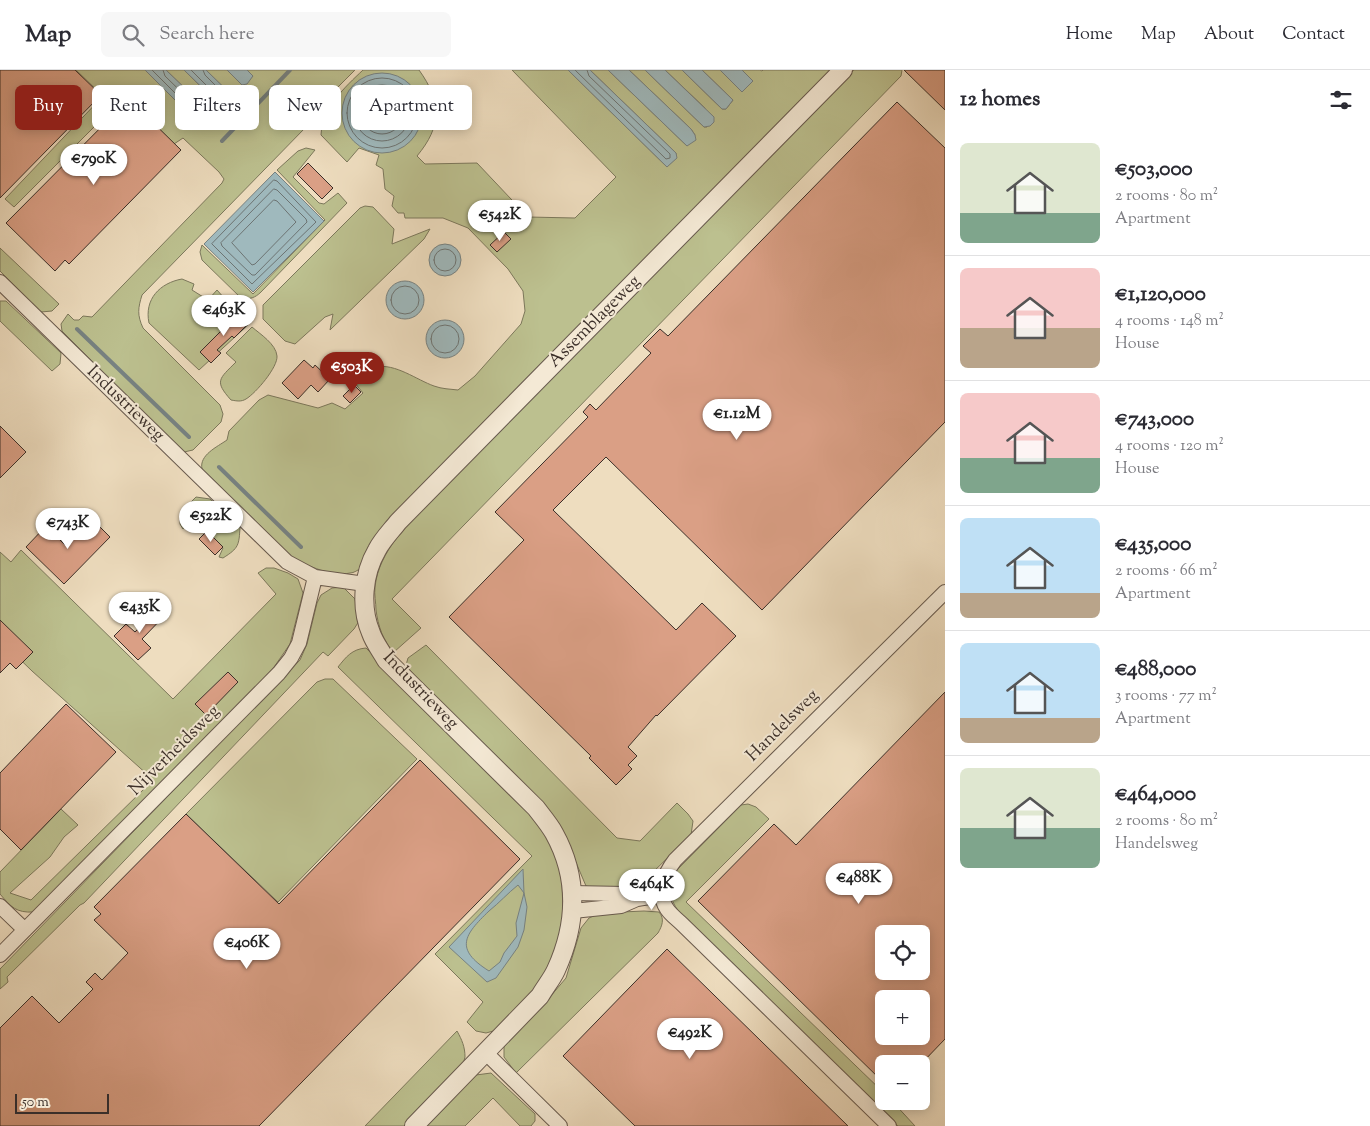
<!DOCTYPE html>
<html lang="en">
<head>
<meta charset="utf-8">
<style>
  body { margin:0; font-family:"Sorts Mill Goudy",serif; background:#f7f7f7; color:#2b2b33; height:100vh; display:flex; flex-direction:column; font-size:19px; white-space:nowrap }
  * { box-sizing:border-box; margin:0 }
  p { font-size:16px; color:#7c7c81 }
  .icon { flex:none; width:28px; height:28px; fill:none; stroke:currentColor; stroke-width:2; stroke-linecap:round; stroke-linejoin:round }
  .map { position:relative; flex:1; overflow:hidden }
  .details { display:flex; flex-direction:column; background:#fff; width:425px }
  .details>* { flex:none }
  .top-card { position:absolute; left:15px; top:15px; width:475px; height:45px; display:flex; gap:10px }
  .tools { position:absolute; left:875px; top:855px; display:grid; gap:10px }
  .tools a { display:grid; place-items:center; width:55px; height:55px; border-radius:8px; background:#fff; box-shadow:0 2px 12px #0003; font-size:25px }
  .scale { position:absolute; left:15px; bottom:12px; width:94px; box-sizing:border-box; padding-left:5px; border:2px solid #3b2f29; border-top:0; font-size:14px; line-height:18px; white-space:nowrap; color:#3b2f29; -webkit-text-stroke:4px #f4e9d5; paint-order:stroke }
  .price { position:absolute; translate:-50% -42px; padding:0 11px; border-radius:18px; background:#fff; color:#222; font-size:16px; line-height:32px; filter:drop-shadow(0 1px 2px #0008) }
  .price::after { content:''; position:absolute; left:50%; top:30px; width:15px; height:11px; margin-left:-8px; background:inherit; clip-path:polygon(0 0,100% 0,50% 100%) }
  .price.on { background:#8f2418; color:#fff }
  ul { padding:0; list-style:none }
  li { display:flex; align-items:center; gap:15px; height:125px; padding:0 15px }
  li+li { border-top:1px solid #e1e1e2 }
  li span { display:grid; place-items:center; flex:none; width:140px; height:100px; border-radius:8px; color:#555 }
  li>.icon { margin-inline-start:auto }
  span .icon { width:60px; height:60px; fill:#fffc; stroke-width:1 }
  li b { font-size:21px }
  h2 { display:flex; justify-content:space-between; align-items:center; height:60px; padding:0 15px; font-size:21px }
  .chip { padding:0 18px; border-radius:8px; background:#fff; box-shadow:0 2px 12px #0003; font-size:18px; line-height:45px }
  .chip.on { background:#8f2418; color:#fff }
  header { display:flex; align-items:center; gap:30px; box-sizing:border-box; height:70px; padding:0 25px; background:#fff; border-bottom:1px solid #e1e1e2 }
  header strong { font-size:24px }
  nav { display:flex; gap:28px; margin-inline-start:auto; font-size:18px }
  .search { width:350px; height:45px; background:#f7f7f7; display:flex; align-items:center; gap:12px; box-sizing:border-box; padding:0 18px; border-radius:8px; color:#7c7c81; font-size:19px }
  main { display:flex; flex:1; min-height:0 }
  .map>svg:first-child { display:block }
  .green { fill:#bcc08f; stroke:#7c785c }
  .water { fill:#9fb9bd; stroke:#778282; fill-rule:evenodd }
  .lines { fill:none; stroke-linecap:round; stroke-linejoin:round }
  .shore { stroke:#6d7473; stroke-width:1 }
  .stream { stroke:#778282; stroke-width:4 }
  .building { fill:#da9f85; stroke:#3b2f29; fill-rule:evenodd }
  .minor-casing { stroke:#685a4e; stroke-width:16 }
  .tertiary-casing { stroke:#685a4e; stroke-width:20 }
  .minor { stroke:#f4e9d5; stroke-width:14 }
  .tertiary { stroke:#f4e9d5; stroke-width:18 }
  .labels { text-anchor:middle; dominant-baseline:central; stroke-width:4; stroke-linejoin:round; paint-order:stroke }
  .street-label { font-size:18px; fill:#3b2f29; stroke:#f4e9d5 }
</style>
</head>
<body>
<header>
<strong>Map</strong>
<div class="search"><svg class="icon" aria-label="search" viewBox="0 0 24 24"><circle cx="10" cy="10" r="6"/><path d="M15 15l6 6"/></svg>Search here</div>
<nav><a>Home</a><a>Map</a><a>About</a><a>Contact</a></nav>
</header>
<main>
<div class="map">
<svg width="945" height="1056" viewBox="0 0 945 1056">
  <rect width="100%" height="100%" fill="#eeddbf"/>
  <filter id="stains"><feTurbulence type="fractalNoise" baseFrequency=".004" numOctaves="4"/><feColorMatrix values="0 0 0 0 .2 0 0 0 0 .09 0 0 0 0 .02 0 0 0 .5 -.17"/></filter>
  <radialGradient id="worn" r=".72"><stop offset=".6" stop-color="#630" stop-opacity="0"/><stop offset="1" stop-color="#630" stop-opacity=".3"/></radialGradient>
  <!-- green -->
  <path class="green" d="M76 0H145L204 59 215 48 166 0H184L225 40 236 30 206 0H227L242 15 253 6 247 0H355L334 21 319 27 305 58 142 225C138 238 137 245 143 258L220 335 223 344 221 352 193 380 184 382 176 376 62 261 61 254 68 244 74 250H79L83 246 92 247 222 113 224 109 219 102 183 68 174 74 125 26 14 137 5 129 103 26Z
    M363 0H419C442 32 442 56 417 86L425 94 477 93 528 147 575 148 616 107 512 0H568L667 97 676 88V83L590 0H608L687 76 695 65 691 59 629 0H645L704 57H707L705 38 665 0H682L722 39H726L733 30 702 0H720L742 22 753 11 742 0H760L762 1 763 0H833L361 498C358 500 354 503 350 503 332 507 308 496 293 488L202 399C199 385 217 377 227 370L229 361 259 330 268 325 318 338 332 333 345 339 363 323 354 312C360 306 368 298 376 297 395 293 417 310 434 316 442 319 450 319 458 320L475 306 521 254 525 241 523 221 508 199 468 158 443 148H405L404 143H398L392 136 394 126 385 119 383 99 376 95 379 85 359 78 347 92 321 65C322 38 345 17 363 0Z
    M854 0H902L901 6 392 529 421 558 394 582C383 572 378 555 376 540 376 533 374 524 375 517 379 480 409 454 433 428Z
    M306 78 315 80 293 107 319 133 324 134 338 123 347 133 261 222C255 228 250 229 242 229L202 190 200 182 202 175 253 224 325 150 277 100 298 81Z
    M365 136 373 137 394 159 392 174 430 159 424 169 330 260 333 244 325 247 295 274 285 271 263 249V235L360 138Z
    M0 178 59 234 52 241 41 242 0 201Z
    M182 209 194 214 192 220 208 230 217 220 248 255 199 300 149 253C144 229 160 213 182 209Z
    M0 231H6L61 283 60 294 52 301 0 251Z
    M252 257C260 264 276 274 277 286 278 297 256 323 246 329 241 332 237 331 231 330 214 311 219 309 236 292L226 283Z
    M196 427 210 429 240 457C239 475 239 478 223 488L219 487 223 478 194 450 183 459 180 454 181 442Z
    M21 480 173 629 276 524 258 503 266 498H274L288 503 298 509 303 523 290 574 272 600 117 759 34 842C16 843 11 837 0 824V802L61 739 78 755 64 767 50 787 10 823 31 830 145 718 149 706 32 601 0 570V482L11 492Z
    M343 517 355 529 359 551 354 559 328 586 323 582 84 833 80 835 7 907 8 912 0 919V899L300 590 307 574 317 533 321 525 332 518Z
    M426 575 617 768 640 771 677 733 688 744 693 751 691 765 649 806 629 819 597 820 586 816 560 755 549 741 425 619 406 595 408 588Z
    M366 578 543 757 555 781 562 808 563 849 555 882 541 911 508 951 497 960 486 963 476 961 467 952 483 932 435 884 532 786 338 597C346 587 352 579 366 578Z
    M325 609H333L417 689 278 832 186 744 317 612Z
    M748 734 756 737 769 749 686 832 884 1023V1031H892L915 1056H898L679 842C668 826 668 819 676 801L741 735Z
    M644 841 659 842C665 849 662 856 658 863L516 1003 504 987V977L512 966 538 941 566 908 581 858 589 848 600 843Z
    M457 961C462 970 465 977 465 987 463 1003 417 1043 404 1056H365Z
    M491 1003 535 1044V1051L531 1056H520L493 1028 465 1056H425L476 1005Z"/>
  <!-- water -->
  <path class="water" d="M145 0H166L216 48 204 59Z
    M184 0H206L237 30 225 40Z
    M227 0H247L253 6 247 14 242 15Z
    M568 0H590L676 83 677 88 667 97Z
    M608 0H629L691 59 695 65 696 70 687 76Z
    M645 0H665L714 47V52L710 56 704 57Z
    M682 0H702L733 30 726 39H722Z
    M720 0H742L753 11 742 22Z
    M342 43a40 40 0 1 1 80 0a40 40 0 1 1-80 0Z
    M275 102 324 151 253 222 204 174Z
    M429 190a16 16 0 1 1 32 0a16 16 0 1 1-32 0Z
    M386 230a19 19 0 1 1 38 0a19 19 0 1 1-38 0Z
    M426 269a19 19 0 1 1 38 0a19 19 0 1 1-38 0Z
    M523 799 524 823 527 837 524 860 518 877 496 908 487 912 449 877ZM518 815 524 823 516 853 517 866 504 883 500 892 489 901C454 879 464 865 489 841 499 833 508 823 518 815Z"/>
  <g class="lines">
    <!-- shore -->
    <path class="shore" d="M152 0 203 51H206L207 47 165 6 163 0
      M191 0 223 32H226L228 28 205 5 203 0
      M575 0 666 89 670 88V84L589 6 587 0
      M347 43a35 35 0 1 1 70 0a35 35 0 1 1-70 0Z
      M354 43a28 28 0 1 1 56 0a28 28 0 1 1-56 0Z
      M361 43a21 21 0 1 1 42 0a21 21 0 1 1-42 0Z
      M274 110 277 111 316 152 252 214 212 174Z
      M274 119 277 120 306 149 307 152 255 205H252L222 176 221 173Z
      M274 130 277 131 296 152 255 194 252 195 232 173Z
      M434 190a11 11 0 1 1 22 0a11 11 0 1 1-22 0Z
      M391 230a14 14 0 1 1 28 0a14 14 0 1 1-28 0Z
      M431 269a14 14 0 1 1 28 0a14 14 0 1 1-28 0Z"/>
    <!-- stream -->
    <path class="stream" d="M222 71 290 0
      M77 259 189 367
      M219 397 301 477"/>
  </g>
  <!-- building -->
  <path class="building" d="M0 0H75L101 25 0 128Z
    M904 0H945V40Z
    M129 29 181 80 69 194 65 190 55 201 6 153Z
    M897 32 945 78V352L762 540 606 387 553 440 676 560 702 533 736 566 657 646 656 645 628 677 637 686 628 695 632 699 616 715 589 688 591 686 449 547 524 470 495 442 588 347 583 342 590 334 596 340 651 283 643 276 660 259 668 266Z
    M308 93 333 118 322 129 297 104Z
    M504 162 511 169 497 182 490 175Z
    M234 242 247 255 234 268 232 266 217 280 221 283 211 293 200 282 224 258 221 255Z
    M304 290 313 298 315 295 330 309 318 322 311 315 298 329 282 313Z
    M354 315 361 322 350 333 343 326Z
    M0 356 26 382 0 408Z
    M89 450H93L110 467 64 514 26 477 46 456 65 475Z
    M207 461 223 477 215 485 199 469Z
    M161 535 168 542 142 569 151 578 138 590 114 566 126 554 135 562Z
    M0 550 33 582 16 599 10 593 0 603Z
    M228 602 238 612 206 645 195 634Z
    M945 622V969L921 994H884V1013L698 831 774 754 796 775ZM884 864H921V901H884ZM884 929H921V966H884Z
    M66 634 116 682 21 780 0 759V703Z
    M420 690 520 789 259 1056H0V958L32 926 59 953 93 919 86 912 95 903 102 910 128 883 94 850 101 844 94 837 186 744 279 834Z
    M667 879 761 971 848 1056H635L563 986Z"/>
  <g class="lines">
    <defs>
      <path id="minor" d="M0 212 287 492 315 507 365 514
        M572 823 624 824 637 829
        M0 836 25 860
        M573 841 621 836 637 829 662 825
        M0 885 279 603 291 588 299 573 315 507
        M486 983 560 1056
        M889 1056 682 854C677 849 671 845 667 839 656 823 665 803 675 790L945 522"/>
      <path id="tertiary" d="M414 1056 540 926C545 917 552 909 556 900 577 854 579 808 554 763 549 754 542 746 536 738L386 590C381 581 374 572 371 563 360 537 363 504 377 480 382 470 391 461 398 452L843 0"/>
    </defs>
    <!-- minor casing -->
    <use href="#minor" class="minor-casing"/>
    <!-- tertiary casing -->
    <use href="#tertiary" class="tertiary-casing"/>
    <!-- minor -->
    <use href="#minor" class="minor"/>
    <!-- tertiary -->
    <use href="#tertiary" class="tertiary"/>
  </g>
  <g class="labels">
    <!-- street labels -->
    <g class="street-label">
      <text transform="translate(595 252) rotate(-45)">Assemblageweg</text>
      <text transform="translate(125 334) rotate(44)">Industrieweg</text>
      <text transform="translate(420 621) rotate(46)">Industrieweg</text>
      <text transform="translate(783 656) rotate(-45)">Handelsweg</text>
      <text transform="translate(175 681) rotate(-45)">Nijverheidsweg</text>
    </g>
  </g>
  <rect width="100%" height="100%" filter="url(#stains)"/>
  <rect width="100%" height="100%" fill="url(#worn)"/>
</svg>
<div class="tools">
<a><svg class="icon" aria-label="locate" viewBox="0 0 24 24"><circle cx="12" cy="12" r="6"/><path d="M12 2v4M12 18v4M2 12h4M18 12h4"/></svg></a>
<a>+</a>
<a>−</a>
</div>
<div class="scale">50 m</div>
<b class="price" style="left:94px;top:116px">€790K</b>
<b class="price" style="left:500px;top:172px">€542K</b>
<b class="price" style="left:224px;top:267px">€463K</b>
<b class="price on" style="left:352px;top:324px">€503K</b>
<b class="price" style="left:737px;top:371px">€1.12M</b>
<b class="price" style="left:211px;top:473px">€522K</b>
<b class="price" style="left:68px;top:480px">€743K</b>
<b class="price" style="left:140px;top:564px">€435K</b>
<b class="price" style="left:859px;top:835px">€488K</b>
<b class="price" style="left:652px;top:841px">€464K</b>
<b class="price" style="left:247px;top:900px">€406K</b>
<b class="price" style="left:690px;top:990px">€492K</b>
<div class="top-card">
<a class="chip on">Buy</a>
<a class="chip">Rent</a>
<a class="chip">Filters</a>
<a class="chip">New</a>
<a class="chip">Apartment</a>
</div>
</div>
<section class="details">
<h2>12 homes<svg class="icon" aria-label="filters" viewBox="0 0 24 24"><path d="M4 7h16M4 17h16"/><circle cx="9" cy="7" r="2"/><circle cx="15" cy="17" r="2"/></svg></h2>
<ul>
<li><span style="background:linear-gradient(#dfe7d0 70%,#7fa58c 0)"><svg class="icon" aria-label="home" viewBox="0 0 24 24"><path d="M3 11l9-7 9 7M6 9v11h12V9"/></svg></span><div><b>€503,000</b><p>2 rooms · 80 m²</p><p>Apartment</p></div></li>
<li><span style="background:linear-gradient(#f6c9c9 60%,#b9a48a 0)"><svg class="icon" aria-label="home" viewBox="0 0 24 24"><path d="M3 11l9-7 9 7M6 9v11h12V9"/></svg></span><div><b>€1,120,000</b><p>4 rooms · 148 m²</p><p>House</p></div></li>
<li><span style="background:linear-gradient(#f6c9c9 65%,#7fa58c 0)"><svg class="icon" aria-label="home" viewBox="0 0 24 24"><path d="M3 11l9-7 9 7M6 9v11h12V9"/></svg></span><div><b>€743,000</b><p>4 rooms · 120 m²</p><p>House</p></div></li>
<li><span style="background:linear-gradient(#bfe0f5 75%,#b9a48a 0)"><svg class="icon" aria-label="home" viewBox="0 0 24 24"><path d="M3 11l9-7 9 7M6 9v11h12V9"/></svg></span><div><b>€435,000</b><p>2 rooms · 66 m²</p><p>Apartment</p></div></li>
<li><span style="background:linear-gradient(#bfe0f5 75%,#b9a48a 0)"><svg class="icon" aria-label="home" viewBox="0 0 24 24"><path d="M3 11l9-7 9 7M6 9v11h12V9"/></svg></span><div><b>€488,000</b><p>3 rooms · 77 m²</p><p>Apartment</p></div></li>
<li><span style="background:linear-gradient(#dfe7d0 60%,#7fa58c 0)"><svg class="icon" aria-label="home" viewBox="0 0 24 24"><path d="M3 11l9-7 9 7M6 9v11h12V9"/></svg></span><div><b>€464,000</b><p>2 rooms · 80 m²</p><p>Handelsweg</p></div></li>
</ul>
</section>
</main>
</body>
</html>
